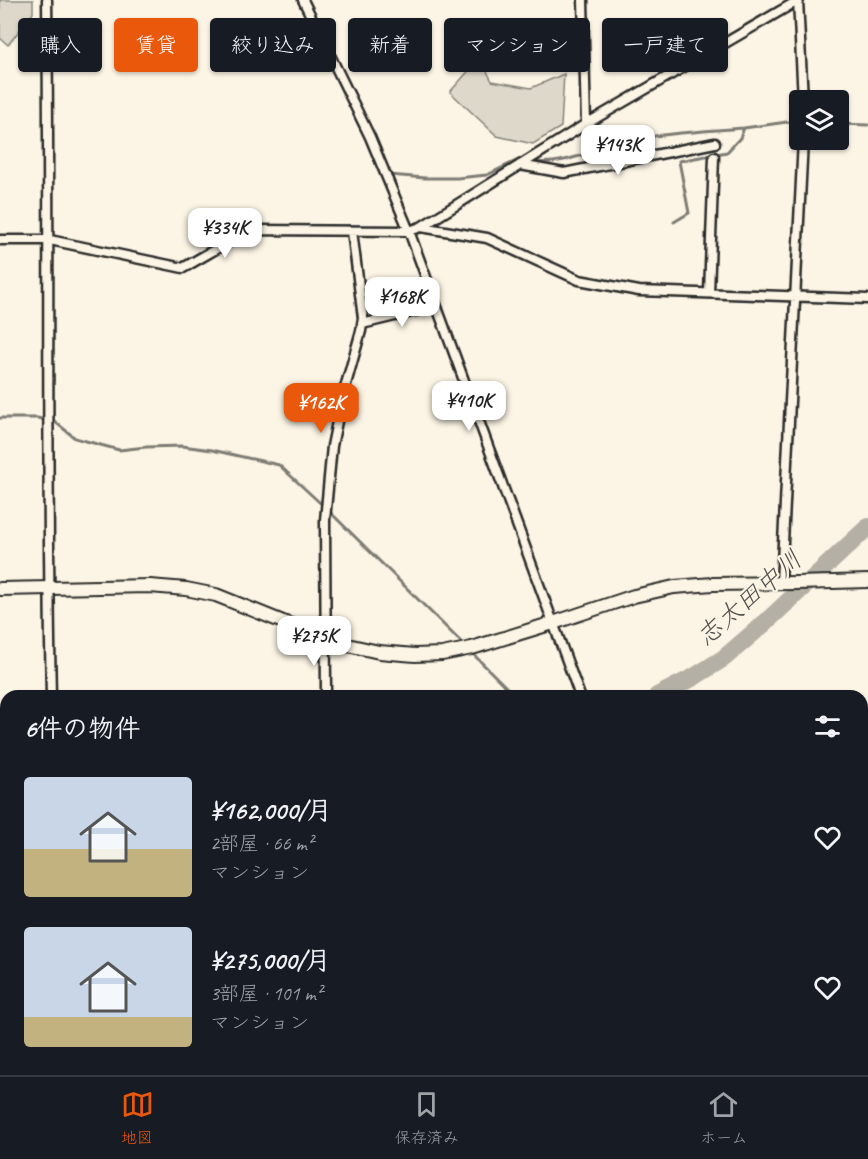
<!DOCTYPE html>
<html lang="ja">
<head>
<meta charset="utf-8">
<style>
  body { margin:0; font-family:Caveat,"Klee One",sans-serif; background:#20242c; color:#f1f3f6; height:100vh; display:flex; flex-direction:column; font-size:22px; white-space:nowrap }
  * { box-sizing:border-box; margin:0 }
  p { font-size:20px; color:#9ea1a6 }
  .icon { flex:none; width:33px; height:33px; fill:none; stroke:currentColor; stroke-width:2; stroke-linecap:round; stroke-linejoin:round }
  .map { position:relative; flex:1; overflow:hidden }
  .side { position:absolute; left:0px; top:690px; width:868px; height:386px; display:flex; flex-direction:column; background:#171b24; border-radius:18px 18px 0 0; box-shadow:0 2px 4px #0004 }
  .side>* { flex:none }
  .banner { position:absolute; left:18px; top:18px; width:832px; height:54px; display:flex; gap:12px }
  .controls { position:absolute; left:789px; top:90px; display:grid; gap:12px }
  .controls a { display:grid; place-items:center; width:60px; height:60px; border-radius:6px; background:#171b24; box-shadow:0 2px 4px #0004; font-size:30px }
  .price { position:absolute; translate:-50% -51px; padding:0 14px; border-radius:12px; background:#fff; color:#222; font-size:20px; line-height:39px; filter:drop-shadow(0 2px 3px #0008) }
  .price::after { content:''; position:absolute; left:50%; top:36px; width:18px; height:14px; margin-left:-9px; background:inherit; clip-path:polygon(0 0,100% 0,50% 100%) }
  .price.active { background:#ea580c; color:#fff }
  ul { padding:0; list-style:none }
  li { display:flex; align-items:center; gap:18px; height:150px; padding:0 24px }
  li span { display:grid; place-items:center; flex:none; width:168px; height:120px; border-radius:6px; color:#555 }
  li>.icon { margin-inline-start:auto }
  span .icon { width:72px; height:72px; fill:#fffc; stroke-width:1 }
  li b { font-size:26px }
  h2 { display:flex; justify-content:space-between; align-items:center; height:72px; padding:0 24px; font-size:26px }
  .pill { padding:0 21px; border-radius:6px; background:#171b24; box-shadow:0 2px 4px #0004; font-size:21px; line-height:54px }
  .pill.active { background:#ea580c; color:#fff }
  .menu { display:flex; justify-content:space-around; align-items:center; height:84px; border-top:2px solid #363941; background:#171b24; font-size:16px; color:#9ea1a6 }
  .menu a { display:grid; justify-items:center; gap:3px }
  .menu .active { color:#ea580c }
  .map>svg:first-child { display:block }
  .built { fill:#ece6d7 }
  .green { fill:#ded8ca; stroke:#84827a; stroke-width:1.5 }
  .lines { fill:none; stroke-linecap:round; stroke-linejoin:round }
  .stream { stroke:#7d7b74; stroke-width:3 }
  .river { stroke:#b4b0a5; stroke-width:18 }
  .street-casing { stroke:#2b2b2b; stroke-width:13 }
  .secondary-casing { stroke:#2b2b2b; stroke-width:16 }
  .street { stroke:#fcf5e5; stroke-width:8 }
  .secondary { stroke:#fcf5e5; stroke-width:12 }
  .labels { text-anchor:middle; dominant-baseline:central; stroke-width:4.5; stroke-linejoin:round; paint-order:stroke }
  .water-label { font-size:26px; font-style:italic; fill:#545350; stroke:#fcf5e5 }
</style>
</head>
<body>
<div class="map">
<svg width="868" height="1075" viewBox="0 0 868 1075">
  <rect width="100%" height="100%" fill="#fcf5e5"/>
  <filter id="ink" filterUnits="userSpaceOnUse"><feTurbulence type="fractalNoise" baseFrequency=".0167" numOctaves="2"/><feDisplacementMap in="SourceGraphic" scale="12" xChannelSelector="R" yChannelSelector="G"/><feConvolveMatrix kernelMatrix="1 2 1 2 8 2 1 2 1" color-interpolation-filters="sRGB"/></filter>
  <g filter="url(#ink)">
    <!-- built -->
    <path class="built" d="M0 770H6V882H0Z
      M121 1070H208L206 1075H118Z"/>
    <!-- green -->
    <path class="green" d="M0 0H33V13L8 45 0 38Z
      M480 58 492 81 531 88 564 74 561 127 533 144 497 136 450 92Z"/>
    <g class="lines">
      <!-- stream -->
      <path class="stream" d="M838 124 868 125
        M531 161C560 169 604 145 634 139 670 133 708 131 744 128
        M389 175 425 178H457L487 175 518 160 525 159
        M674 222 689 213 679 161 727 152 740 138 744 128 787 122 800 123
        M0 418H37L54 421 75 438 119 450 146 447 182 446 212 450 279 465 331 513 464 645
        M471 652 507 688 519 696
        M0 758H6"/>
      <!-- river -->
      <path class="river" d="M657 696 694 677 724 658 767 621 868 527
        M0 991 6 986"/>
      <defs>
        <path id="street" d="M47 0C50 232 46 464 51 696
          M303 0 370 137 409 231 580 696
          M583 0 586 124
          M798 0 803 100
          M520 165 564 173 715 143
          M421 227 487 238 579 280 639 291 868 299
          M0 240H50L183 268 249 230 409 231 421 227 586 124 799 0
          M709 293 714 157
          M362 324 436 306
          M781 583 803 140
          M326 696 325 520 332 446 341 402 361 331 363 318 352 231
          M0 766H6
          M862 842 868 841
          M0 886H6
          M0 969 6 964
          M226 1070 232 1075
          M328 1070 339 1075
          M393 1070 403 1075
          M508 1070 517 1075
          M783 1070 788 1075
          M113 1075 116 1070
          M350 1075 353 1070
          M587 1075 588 1070"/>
        <path id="secondary" d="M0 589 150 586 186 589 216 595 283 622 343 644 379 652 415 655 442 654 472 648 553 623 634 596 674 587 713 584 797 583 868 581
          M862 1022 868 1020"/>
      </defs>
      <!-- street casing -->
      <use href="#street" class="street-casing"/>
      <!-- secondary casing -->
      <use href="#secondary" class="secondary-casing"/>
      <!-- street -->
      <use href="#street" class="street"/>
      <!-- secondary -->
      <use href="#secondary" class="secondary"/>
    </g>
  </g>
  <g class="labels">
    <!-- water labels -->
    <g class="water-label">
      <text transform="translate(749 598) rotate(-41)">志太田中川</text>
    </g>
  </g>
</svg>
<div class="controls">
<a><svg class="icon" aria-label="layers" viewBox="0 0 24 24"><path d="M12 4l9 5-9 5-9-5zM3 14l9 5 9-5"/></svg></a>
</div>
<b class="price" style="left:618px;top:176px">¥143K</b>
<b class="price" style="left:225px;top:259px">¥334K</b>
<b class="price" style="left:402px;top:328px">¥168K</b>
<b class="price" style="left:469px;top:432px">¥410K</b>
<b class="price active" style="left:321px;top:434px">¥162K</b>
<b class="price" style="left:314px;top:667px">¥275K</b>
<div class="banner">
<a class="pill">購入</a>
<a class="pill active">賃貸</a>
<a class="pill">絞り込み</a>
<a class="pill">新着</a>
<a class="pill">マンション</a>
<a class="pill">一戸建て</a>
</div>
<section class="side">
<h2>6件の物件<svg class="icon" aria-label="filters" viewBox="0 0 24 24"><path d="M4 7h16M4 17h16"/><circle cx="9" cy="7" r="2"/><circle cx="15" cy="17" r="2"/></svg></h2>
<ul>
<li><span style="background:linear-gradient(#c9d6e8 60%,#c2b280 0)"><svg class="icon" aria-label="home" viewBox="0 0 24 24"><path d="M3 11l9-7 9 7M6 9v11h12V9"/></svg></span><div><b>¥162,000/月</b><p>2部屋 · 66 m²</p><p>マンション</p></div><svg class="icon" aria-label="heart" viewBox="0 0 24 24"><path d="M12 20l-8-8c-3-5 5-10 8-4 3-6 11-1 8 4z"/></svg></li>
<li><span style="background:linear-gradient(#c9d6e8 75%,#c2b280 0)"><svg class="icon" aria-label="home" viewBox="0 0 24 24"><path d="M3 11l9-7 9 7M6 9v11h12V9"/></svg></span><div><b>¥275,000/月</b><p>3部屋 · 101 m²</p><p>マンション</p></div><svg class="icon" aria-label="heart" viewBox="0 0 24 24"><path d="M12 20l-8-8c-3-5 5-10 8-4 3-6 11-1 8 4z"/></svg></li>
</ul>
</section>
</div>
<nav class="menu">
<a class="active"><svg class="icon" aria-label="map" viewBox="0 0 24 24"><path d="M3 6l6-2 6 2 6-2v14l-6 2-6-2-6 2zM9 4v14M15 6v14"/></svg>地図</a>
<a><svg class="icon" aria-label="saved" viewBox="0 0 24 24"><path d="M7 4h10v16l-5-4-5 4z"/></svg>保存済み</a>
<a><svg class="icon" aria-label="home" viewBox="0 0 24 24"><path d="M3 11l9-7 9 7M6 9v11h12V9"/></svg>ホーム</a>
</nav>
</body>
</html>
